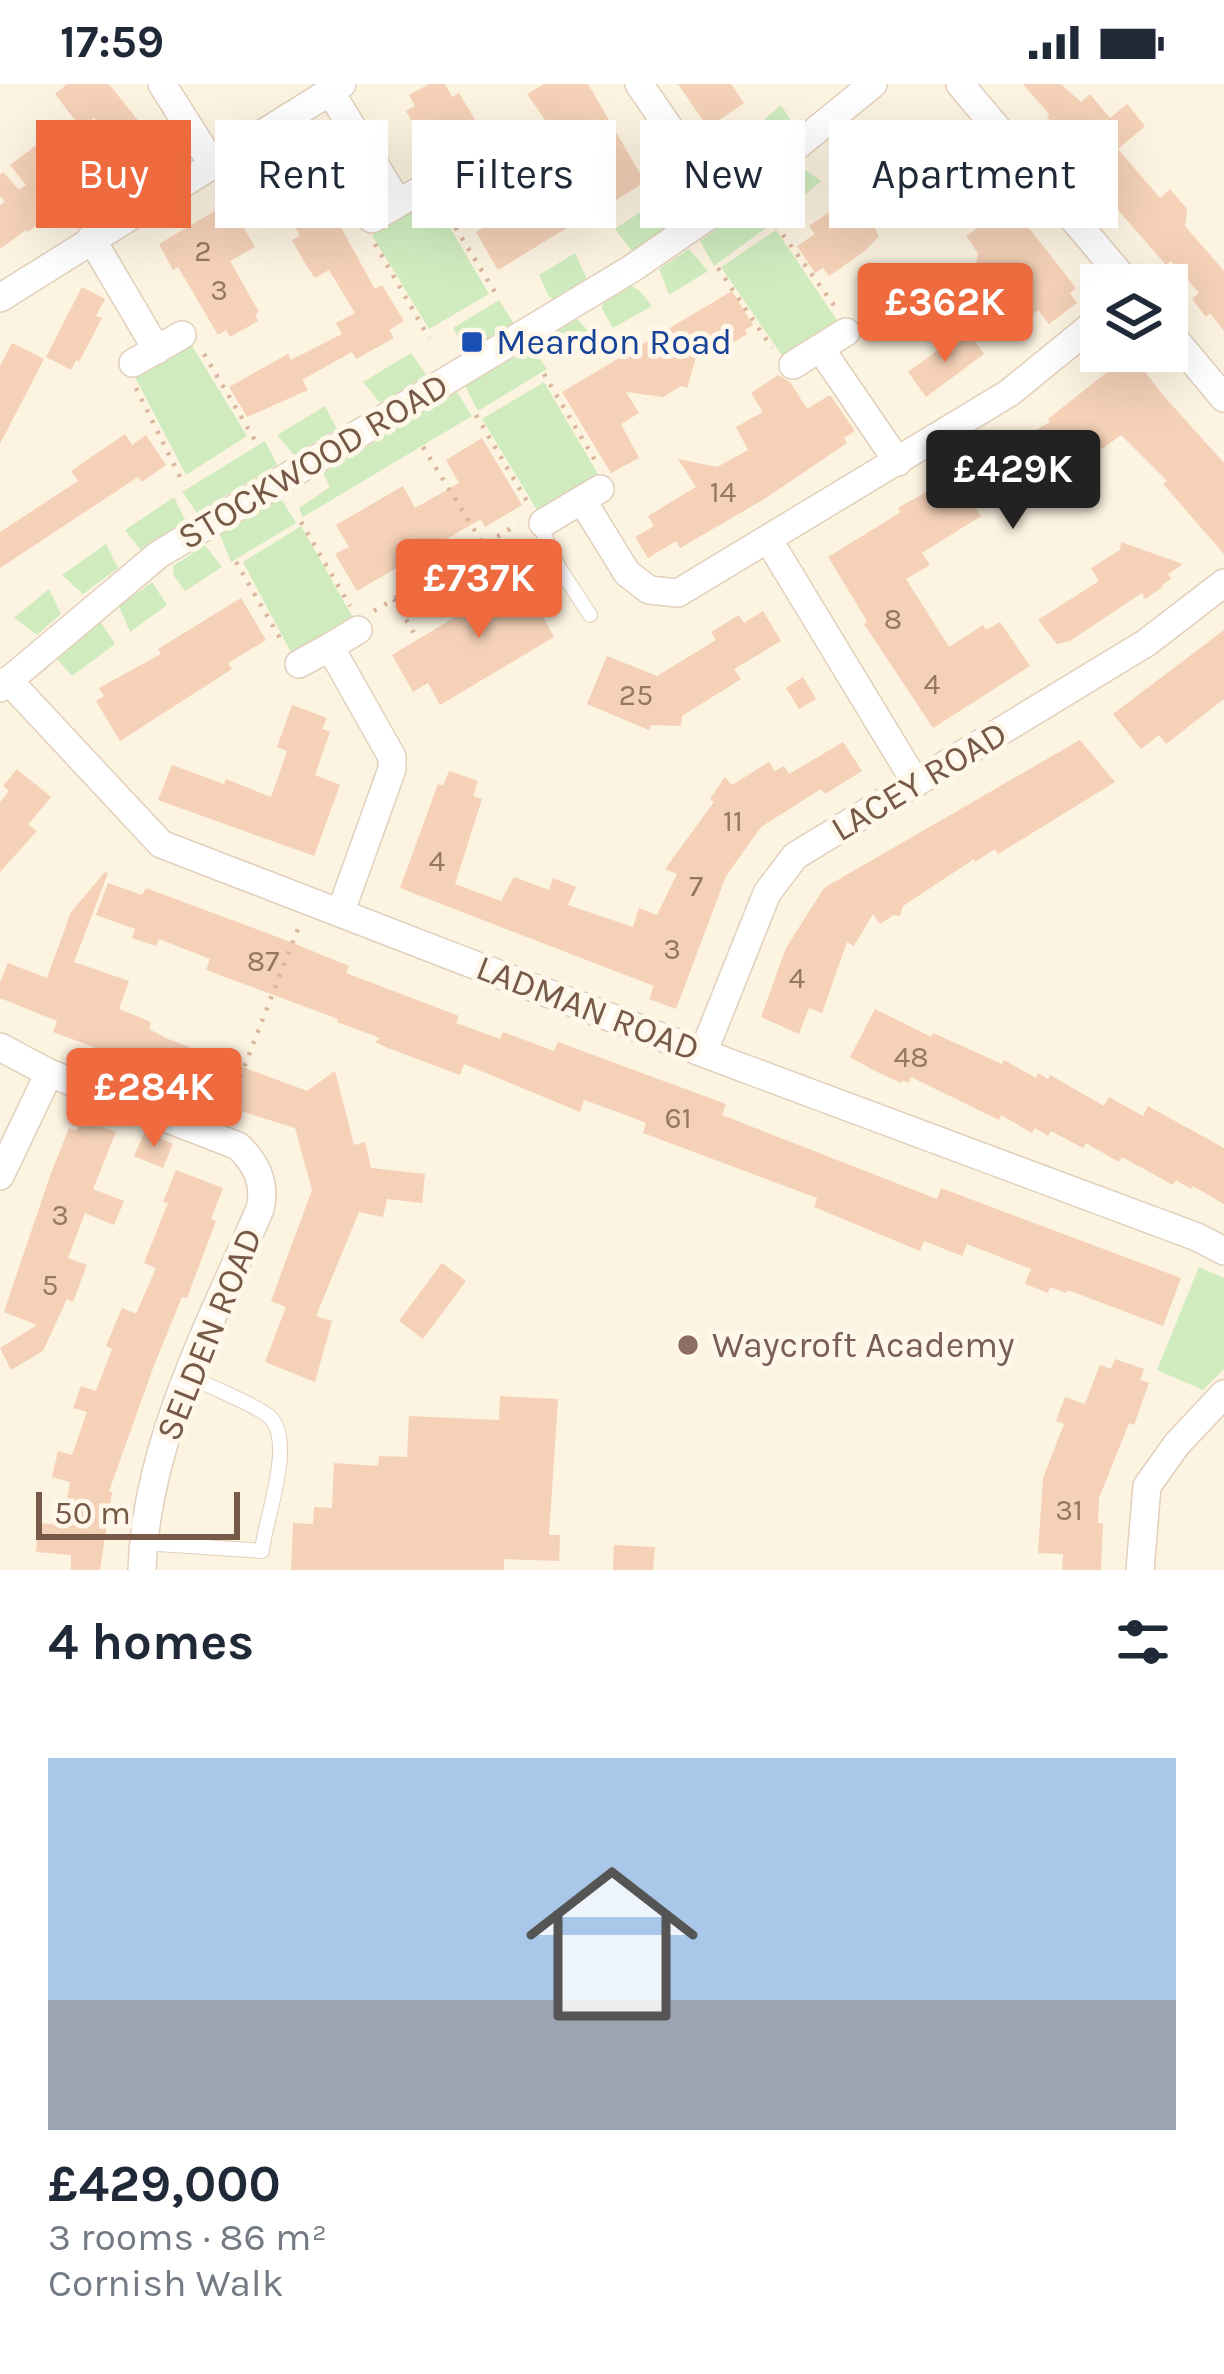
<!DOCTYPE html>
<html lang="en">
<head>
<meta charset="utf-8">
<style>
  body { margin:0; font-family:Karla,sans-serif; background:#f6f6f7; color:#1f2937; height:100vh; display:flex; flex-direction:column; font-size:45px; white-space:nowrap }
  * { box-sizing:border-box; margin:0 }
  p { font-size:39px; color:#747a83 }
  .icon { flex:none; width:66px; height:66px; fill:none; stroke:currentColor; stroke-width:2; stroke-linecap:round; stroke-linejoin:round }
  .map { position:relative; height:1486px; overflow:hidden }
  .side { display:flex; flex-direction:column; background:#fff; flex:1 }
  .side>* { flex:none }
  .hud { position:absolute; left:36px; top:36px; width:1152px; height:108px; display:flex; gap:24px }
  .controls { position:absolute; left:1080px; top:180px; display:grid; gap:24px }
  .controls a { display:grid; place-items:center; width:108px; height:108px; border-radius:0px; background:#fff; box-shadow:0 12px 48px #0002; font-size:60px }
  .scale { position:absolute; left:36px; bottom:30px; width:204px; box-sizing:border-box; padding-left:12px; border:6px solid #765946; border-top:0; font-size:33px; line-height:42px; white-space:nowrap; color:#765946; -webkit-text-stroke:9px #fff7e9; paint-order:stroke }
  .price { position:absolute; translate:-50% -102px; padding:0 27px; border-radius:12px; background:#ef6b3f; color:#fff; font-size:39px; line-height:78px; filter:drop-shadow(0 3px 6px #0008) }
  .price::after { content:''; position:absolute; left:50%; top:72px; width:36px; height:27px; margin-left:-18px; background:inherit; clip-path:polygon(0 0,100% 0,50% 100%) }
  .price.current { background:#222; color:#fff }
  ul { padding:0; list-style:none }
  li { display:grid; align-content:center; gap:24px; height:636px; padding:0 48px }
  li span { display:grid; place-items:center; height:372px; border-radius:0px; color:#555 }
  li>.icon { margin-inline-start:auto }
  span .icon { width:216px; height:216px; fill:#fffc; stroke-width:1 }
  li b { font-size:51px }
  h2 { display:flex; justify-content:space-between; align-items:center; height:144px; padding:0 48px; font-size:51px }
  .chip { padding:0 42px; border-radius:0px; background:#fff; box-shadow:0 12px 48px #0002; font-size:42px; line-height:108px }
  .chip.current { background:#ef6b3f; color:#fff }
  .status { display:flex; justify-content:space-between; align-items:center; height:84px; padding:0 60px; background:#fff; direction:ltr }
  .status svg { height:33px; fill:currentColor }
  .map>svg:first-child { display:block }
  .green { fill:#d0ecbf }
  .building { fill:#f4d1b7 }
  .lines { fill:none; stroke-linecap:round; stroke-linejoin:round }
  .service-casing { stroke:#e2cfbc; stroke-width:16 }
  .minor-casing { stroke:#e2cfbc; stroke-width:30 }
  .path { stroke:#d9b59a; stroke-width:4.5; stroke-dasharray:3 9; stroke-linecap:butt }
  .service { stroke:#fff; stroke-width:14 }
  .minor { stroke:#fff; stroke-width:27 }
  .transit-dot { fill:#1a4fb4; stroke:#fff7e9; stroke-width:4.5 }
  .education-dot { fill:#8d6e63; stroke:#fff7e9; stroke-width:4.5 }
  .labels { text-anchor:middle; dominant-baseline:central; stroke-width:10; stroke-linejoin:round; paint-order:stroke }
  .number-label { font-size:30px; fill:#967762 }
  .transit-label { font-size:36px; fill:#164399; stroke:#fff7e9; text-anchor:start }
  .street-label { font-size:36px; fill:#765946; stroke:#fff7e9 }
  .education-label { font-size:36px; fill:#785e54; stroke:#fff7e9; text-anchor:start }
</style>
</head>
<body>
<div class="status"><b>17:59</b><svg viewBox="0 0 49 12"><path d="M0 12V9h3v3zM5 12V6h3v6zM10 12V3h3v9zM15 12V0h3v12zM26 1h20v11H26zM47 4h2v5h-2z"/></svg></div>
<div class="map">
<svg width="1224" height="1486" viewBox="0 0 1224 1486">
  <rect width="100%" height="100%" fill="#fdf3e1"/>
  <!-- green -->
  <path class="green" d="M781 21 794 42 793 48 746 88 729 66Z
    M798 81 821 97 787 126 774 103Z
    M663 113 680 136 632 167 615 145Z
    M433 115 489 210 429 245 372 151Z
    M758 115 778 135 714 182 700 157Z
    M776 146 839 239 785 276 721 183Z
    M689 165 708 187 669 211 659 185Z
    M575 169 587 195 554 215 549 213 539 191Z
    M631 202 639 206 652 222 613 244 602 225 603 219Z
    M499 216 514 240 480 259 475 254 463 262 453 244Z
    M577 235 596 255 563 275 550 251Z
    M191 260 247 352 186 391 135 293Z
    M532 263 547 285 478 327 465 302Z
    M411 269 427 292 380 319 363 298Z
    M544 298 601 395 540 431 482 335Z
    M457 308 472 332 303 433 299 424 330 403 323 389Z
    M325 322 337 345 294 371 277 351Z
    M265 357 277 381 197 429 182 408Z
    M174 413 186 438 142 468 125 446Z
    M280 413 296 439 231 478 220 451Z
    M301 442 355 537 294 574 243 478Z
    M106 460 118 484 83 510 62 491Z
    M205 461 222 483 185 507 174 492 173 482Z
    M152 498 167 521 130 548 119 522Z
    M49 505 61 530 37 551 14 534Z
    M100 537 115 560 72 592 56 574Z
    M1199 1183 1224 1194V1285L1203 1306 1157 1286Z"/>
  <!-- building -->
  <path class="building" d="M67 0H109L160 64 132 85 94 34 81 44 55 10Z
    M429 0H445L452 13 459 9 503 83 494 88 515 125 586 85 557 42 552 46 527 10 544 0H588L645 98 606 122 601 115 566 135 570 142 498 186 476 148 496 136 453 70 444 75 436 60 427 64 406 27 415 22 409 11Z
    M678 0H731L744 19 708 44Z
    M1023 0H1061L1081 18 1090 10 1110 34 1127 20 1145 42 1118 65 1160 114 1170 105 1187 125 1185 142 1224 187V247L1210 229 1206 233 1192 215 1199 209 1171 177 1166 181 1099 104 1086 88 1089 85 1047 33 1049 30Z
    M939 43 995 125 1007 116 1076 204 1070 209 1077 219 1049 240 1038 226 1030 232 993 184 976 180 978 169 966 152 978 144 969 132 973 129 949 92 874 143 879 152 865 167 829 192 823 184 815 189 797 162 815 150 809 142 864 104 860 98 893 74 890 69 924 45 928 51Z
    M47 53 85 101 28 148 26 146 0 165V121L5 118 0 112V91L3 88 19 106 26 101 10 81Z
    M309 71 331 109 324 113 375 205 382 201 404 237 389 246 394 254 356 275 352 268 302 296 308 306 247 333 229 303 288 270 291 276 342 250 336 239 355 229 329 186 315 194 303 176 292 156 300 152 278 112 238 134 255 163 230 177 259 228 255 231 258 237 230 253 226 246 218 251 178 183 173 186 159 160Z
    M82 203 105 215 96 232 102 234 79 278 76 276 71 286 46 273Z
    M732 207 753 241 745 246 747 250 710 273 701 257 687 304 681 302 663 313 626 308 639 329 621 340 639 374 611 389 562 308Z
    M970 251 984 270 926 313 908 288 953 255 957 260Z
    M12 259 44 275 0 360V282Z
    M1131 269 1162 310 1224 379V470L1163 400 1167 397 1121 351 1102 365 1097 360 1066 379 1061 371 1041 383 975 422 981 432 922 469 930 481 906 495 949 563 983 541 986 546 1000 538 1030 582 933 644 864 540 867 537 828 473 890 435 900 428 898 424 1050 338 1048 335Z
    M778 291 790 298 807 325 830 311 855 347 844 354 847 359 766 414 680 464 676 457 648 474 635 453 654 442 648 432 696 403 678 375 717 383 748 366 736 343 763 328 751 309Z
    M125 350 132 361 146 351 166 381 142 398 138 393 0 484V448L78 397 71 387Z
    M482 354 522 421 485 443 481 435 357 507 335 470 349 463 336 441 403 402 415 424 459 399 446 376Z
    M1121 458 1183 480 1168 490 1171 495 1162 501 1163 503 1145 515 1142 509 1070 557 1057 560 1038 536 1099 497 1091 484 1120 466Z
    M532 487 554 524 542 531 554 553 440 621 428 599 413 608 392 571Z
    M241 514 266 556 228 579 232 585 120 657 96 617 104 612 99 604 161 570 158 565Z
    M763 527 781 557 734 585 741 595 682 632 681 642 651 641 649 646 587 620 607 572 657 592 716 556 711 548 739 531 744 539Z
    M1224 546V615L1166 660 1159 651 1141 665 1113 630Z
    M803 593 816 615 799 625 786 604Z
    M292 621 327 634 322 645 330 648 315 691 340 701 314 772 158 716 172 681 224 700 226 695 271 713 287 667 277 663Z
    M1080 656 1115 698 998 770 995 765 975 778 974 775 903 822 900 832 894 831 880 840 873 830 854 862 847 858 822 929 809 924 799 950 761 933 786 864 824 804Z
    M843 658 862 687 825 710 821 705 761 743 726 792 676 925 649 915 654 902 400 804 438 700 443 702 449 687 478 697 473 712 482 715 455 800 501 817 514 793 549 806 553 794 576 803 568 821 633 843 639 824 657 831 677 790 665 785 714 718 710 715 725 693 732 701 769 678 775 687 784 682 789 690Z
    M17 685 51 713 28 741 37 747 0 788V718L9 707 3 702Z
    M105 788 108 789 74 878 129 897 119 925 151 938 149 945 168 955 307 1007 335 987 354 1061 365 1058 371 1084 425 1090 422 1119 387 1115 383 1133 359 1128 316 1232 332 1237 315 1298 265 1278 286 1223 271 1217 312 1106 295 1044 244 1028 205 1010 206 1005 53 948 57 937 0 914V899L8 879 47 894 71 828Z
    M108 799 142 811 146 804 288 857 349 882 346 889 459 932 456 939 500 955 503 948 554 967 558 958 726 1020 722 1031 937 1115 941 1104 1181 1194 1163 1242 1068 1206 1066 1209 1050 1203 1048 1209 1025 1200 1031 1185 967 1160 962 1172 924 1157 920 1167 896 1157 814 1123 817 1114 643 1049 646 1039 626 1031 584 1016 580 1028 464 980 460 991 388 964 375 958 380 954 337 938 338 935 206 886 210 875 159 855 156 862 132 854 135 845 96 831Z
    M875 925 931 953 933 949 1002 980 1004 976 1036 994 1038 989 1048 995 1050 991 1104 1022 1109 1013 1143 1032 1148 1022 1224 1064V1120L1193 1102 1191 1105 1176 1096 1173 1101 1122 1073 1119 1078 1086 1059 1083 1064 1051 1047 1048 1052 1035 1044 1032 1049 1001 1031 999 1036 911 993 908 999 903 996 901 999 873 986 850 973Z
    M81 1034 116 1048 93 1105 124 1117 114 1141 85 1129 68 1174 87 1181 73 1218 67 1215 43 1267 11 1286 0 1264 37 1241 4 1228 51 1089 69 1044 76 1047Z
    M145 1047 173 1060 163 1084 134 1072Z
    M176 1086 223 1104 211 1135 216 1137 187 1214 182 1213 153 1284 109 1407 112 1408 100 1486H71V1471L36 1468 39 1439 63 1441 70 1398 52 1393 58 1367 72 1371 87 1328 73 1324 81 1302 96 1307 112 1265 106 1262 122 1224 136 1230 156 1184 144 1179 168 1119 163 1118Z
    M442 1179 466 1197 423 1255 399 1237Z
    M1115 1275 1144 1285 1140 1296 1149 1299 1134 1341 1129 1339 1099 1414 1098 1439H1103L1101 1486H1062L1063 1470 1038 1469 1043 1394 1064 1340 1056 1337 1065 1313 1085 1320 1100 1281 1111 1285Z
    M500 1312 558 1315 549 1451H560L559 1477 504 1475V1486H291L293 1439 313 1440 314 1423 332 1424 334 1379 378 1382 379 1372 407 1373 409 1332 499 1336Z
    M614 1461 655 1463 653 1486H613Z"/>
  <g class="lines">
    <defs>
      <path id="service" d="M543 439 540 442 558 482 590 531
        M143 1459 262 1467C264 1437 299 1351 266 1330 243 1315 214 1305 189 1292"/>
      <path id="minor" d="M162 0 213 81
        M639 0 723 122
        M960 0 1129 201
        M330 7 398 119
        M372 135 422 105
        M91 154 157 266
        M0 214 342 0
        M1167 246 1224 314
        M820 264 898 378
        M133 279 182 251
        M793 281 846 248
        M582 416 627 489 649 506 678 509 1009 309 1101 234
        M543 439 600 405
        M768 455 916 699
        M299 580 330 563
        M8 596 161 760 703 969 1197 1153 1224 1167
        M0 604 158 471 631 185 723 122 873 0
        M341 827 392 685V673L330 563 358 546
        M0 963 49 989 238 1062C257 1080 266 1100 260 1125 210 1241 146 1359 142 1486
        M703 969 767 809 795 772 1146 559 1224 499
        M0 1092 49 989
        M1140 1486 1147 1402 1177 1360 1224 1310"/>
    </defs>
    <!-- service casing -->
    <use href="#service" class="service-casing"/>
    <!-- minor casing -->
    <use href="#minor" class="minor-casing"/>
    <!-- path -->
    <path class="path" d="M443 123 496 210
      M776 141 836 224
      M375 160 429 254
      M718 184 772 264
      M204 270 256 358
      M544 290 596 378
      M136 304 184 401
      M476 331 528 419
      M423 363 509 502
      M301 438 350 522
      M236 478 284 561
      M439 488 465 527
      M394 515 418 556
      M374 527 518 440
      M227 1027 299 842"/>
    <!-- service -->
    <use href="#service" class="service"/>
    <!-- minor -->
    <use href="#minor" class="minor"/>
  </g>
  <!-- markers -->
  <rect class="transit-dot" x="460" y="246" width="24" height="24" rx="6"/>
  <circle class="education-dot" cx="688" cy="1261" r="12"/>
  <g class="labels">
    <!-- number labels -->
    <g class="number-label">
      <text x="203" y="167">2</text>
      <text x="219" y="206">3</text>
      <text x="723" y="408">14</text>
      <text x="893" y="535">8</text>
      <text x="932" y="600">4</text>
      <text x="636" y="611">25</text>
      <text x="733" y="737">11</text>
      <text x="437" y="777">4</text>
      <text x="696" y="802">7</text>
      <text x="672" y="865">3</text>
      <text x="263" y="877">87</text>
      <text x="797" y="894">4</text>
      <text x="911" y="973">48</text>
      <text x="678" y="1034">61</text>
      <text x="60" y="1131">3</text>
      <text x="50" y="1201">5</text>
      <text x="1069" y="1426">31</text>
    </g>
    <!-- transit labels -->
    <g class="transit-label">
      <text x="496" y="258">Meardon Road</text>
    </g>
    <!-- street labels -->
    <g class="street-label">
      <text transform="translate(313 377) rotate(-31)">STOCKWOOD ROAD</text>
      <text transform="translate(919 697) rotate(-31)">LACEY ROAD</text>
      <text transform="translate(588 924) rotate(21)">LADMAN ROAD</text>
      <text transform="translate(209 1250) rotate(-68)">SELDEN ROAD</text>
    </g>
    <!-- education labels -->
    <g class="education-label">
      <text x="712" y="1261">Waycroft Academy</text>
    </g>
  </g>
</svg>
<div class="controls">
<a><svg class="icon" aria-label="layers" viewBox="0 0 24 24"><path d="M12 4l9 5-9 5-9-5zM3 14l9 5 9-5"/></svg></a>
</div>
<div class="scale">50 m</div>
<b class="price" style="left:945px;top:281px">£362K</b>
<b class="price current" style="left:1013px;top:448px">£429K</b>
<b class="price" style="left:479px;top:557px">£737K</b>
<b class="price" style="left:154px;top:1066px">£284K</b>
<div class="hud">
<a class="chip current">Buy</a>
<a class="chip">Rent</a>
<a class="chip">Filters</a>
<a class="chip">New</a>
<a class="chip">Apartment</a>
</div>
</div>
<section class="side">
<h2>4 homes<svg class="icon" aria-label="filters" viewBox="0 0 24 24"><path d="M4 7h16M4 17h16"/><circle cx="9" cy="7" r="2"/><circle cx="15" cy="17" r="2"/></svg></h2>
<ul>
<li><span style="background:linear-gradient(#a9c7e8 65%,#9aa5b1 0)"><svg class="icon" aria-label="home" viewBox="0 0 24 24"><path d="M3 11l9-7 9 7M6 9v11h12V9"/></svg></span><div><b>£429,000</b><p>3 rooms · 86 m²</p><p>Cornish Walk</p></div></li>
</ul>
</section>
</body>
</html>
